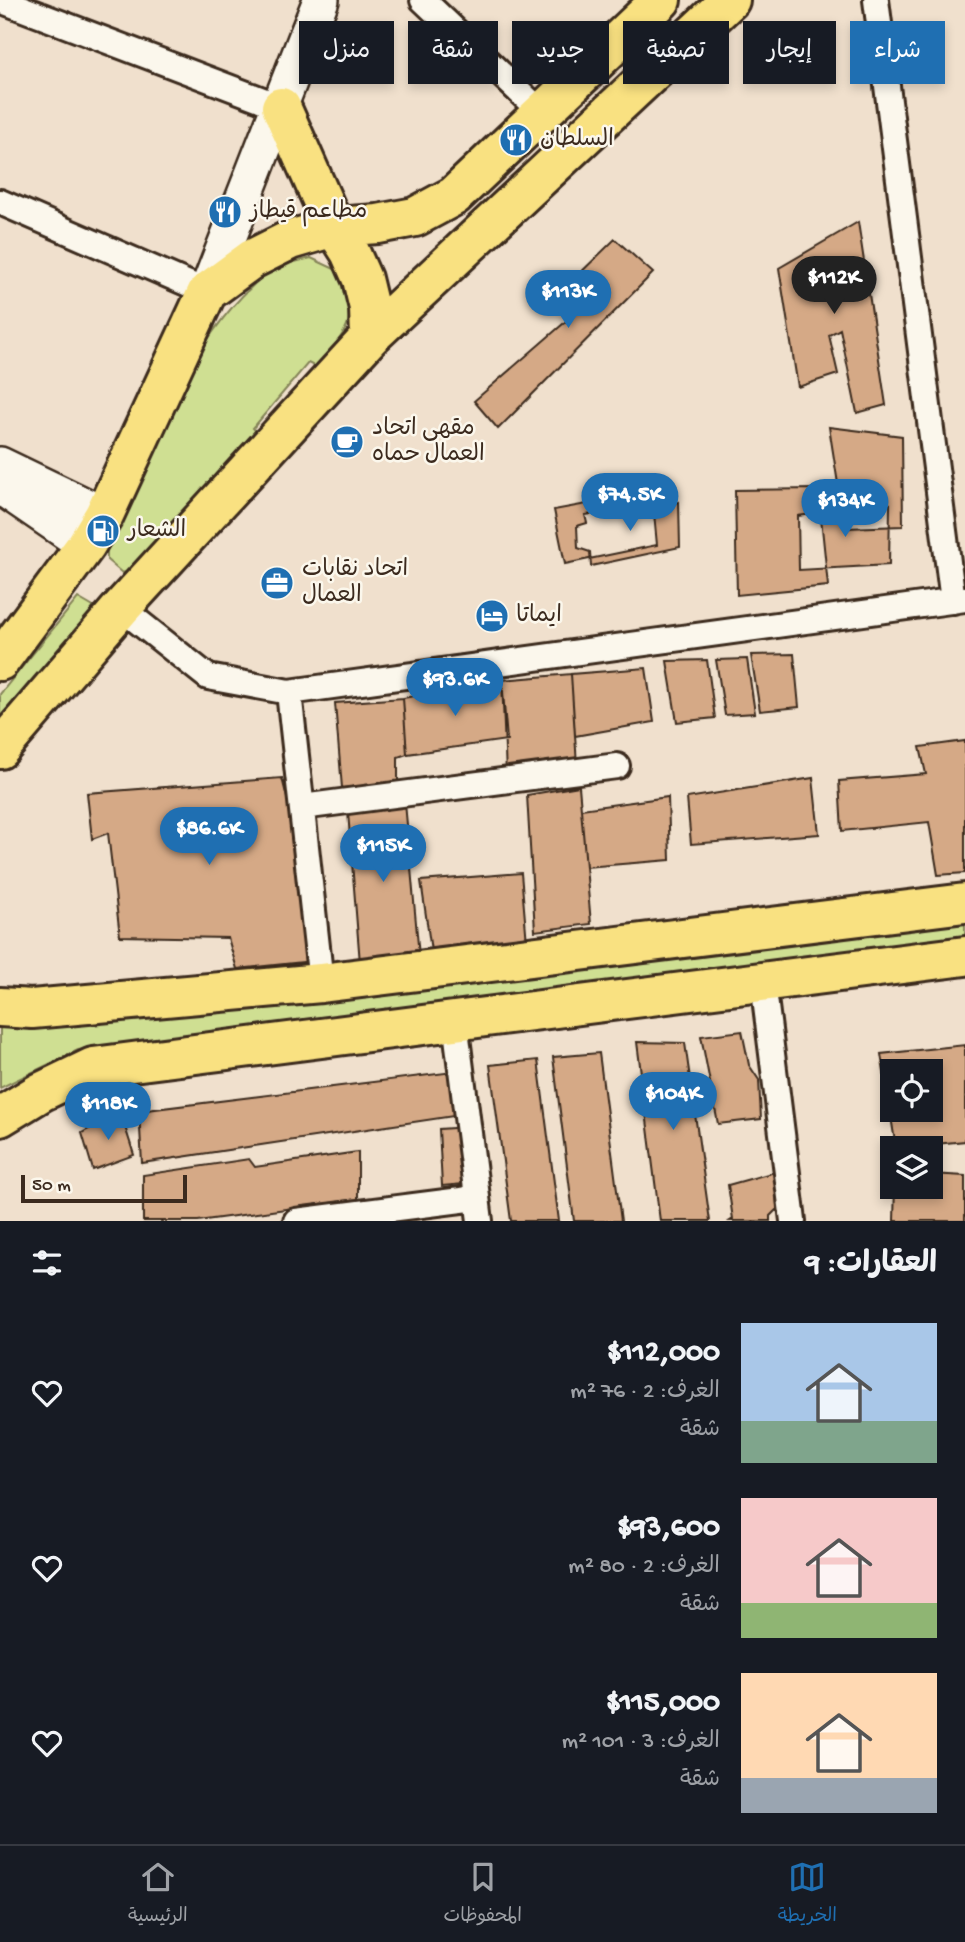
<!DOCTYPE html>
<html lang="ar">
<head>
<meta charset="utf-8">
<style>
  body { margin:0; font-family:"Gochi Hand","Playpen Sans Arabic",sans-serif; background:#20242c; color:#f1f3f6; direction:rtl; height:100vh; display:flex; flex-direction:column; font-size:26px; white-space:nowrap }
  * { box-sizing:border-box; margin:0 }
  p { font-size:23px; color:#9ea1a6 }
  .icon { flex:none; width:38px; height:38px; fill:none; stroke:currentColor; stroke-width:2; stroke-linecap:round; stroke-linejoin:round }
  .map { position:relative; height:1221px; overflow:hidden; direction:ltr }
  .side { display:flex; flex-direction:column; background:#171b24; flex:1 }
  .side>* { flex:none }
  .banner { position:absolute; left:21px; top:21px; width:924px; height:63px; direction:rtl; display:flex; gap:14px }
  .buttons { position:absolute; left:880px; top:1059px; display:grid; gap:14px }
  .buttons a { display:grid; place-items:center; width:63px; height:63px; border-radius:0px; background:#171b24; box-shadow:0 4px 10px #0003; font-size:35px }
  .scale { position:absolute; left:21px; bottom:18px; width:166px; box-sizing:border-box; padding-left:7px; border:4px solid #3b2a1e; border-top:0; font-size:19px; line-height:24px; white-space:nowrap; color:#3b2a1e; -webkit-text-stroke:5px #fbf7ec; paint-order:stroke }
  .price { position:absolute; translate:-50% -60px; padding:0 16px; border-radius:24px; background:#1f6fb2; color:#fff; font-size:23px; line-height:46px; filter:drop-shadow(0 2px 4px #0008) }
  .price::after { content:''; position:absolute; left:50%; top:42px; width:21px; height:16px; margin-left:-10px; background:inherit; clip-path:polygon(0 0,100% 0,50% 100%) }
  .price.active { background:#222; color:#fff }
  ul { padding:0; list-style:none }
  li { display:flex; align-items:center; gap:21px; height:175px; padding:0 28px }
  li span { display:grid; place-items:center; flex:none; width:196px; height:140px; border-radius:0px; color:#555 }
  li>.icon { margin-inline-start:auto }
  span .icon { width:84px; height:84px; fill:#fffc; stroke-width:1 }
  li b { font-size:30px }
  h2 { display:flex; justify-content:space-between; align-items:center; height:84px; padding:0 28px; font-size:30px }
  .pill { padding:0 24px; border-radius:0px; background:#171b24; box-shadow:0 4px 10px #0003; font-size:24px; line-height:63px }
  .pill.active { background:#1f6fb2; color:#fff }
  .menu { display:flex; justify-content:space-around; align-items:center; height:98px; border-top:2px solid #363941; background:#171b24; font-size:19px; color:#9ea1a6 }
  .menu a { display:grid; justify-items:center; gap:4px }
  .menu .active { color:#1f6fb2 }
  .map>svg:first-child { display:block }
  .green { fill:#cfdf92; stroke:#858458; stroke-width:2 }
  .building { fill:#d5a986; stroke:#3b2a1e; stroke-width:2; fill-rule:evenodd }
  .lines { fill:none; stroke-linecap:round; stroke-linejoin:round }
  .street-casing { stroke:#3b2a1e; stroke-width:30 }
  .secondary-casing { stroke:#3b2a1e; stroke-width:40 }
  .primary-casing { stroke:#3b2a1e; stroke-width:44 }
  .street { stroke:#fbf7ec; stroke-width:24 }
  .secondary { stroke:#fbf7ec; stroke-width:35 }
  .primary { stroke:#f9e181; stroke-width:38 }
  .labels { text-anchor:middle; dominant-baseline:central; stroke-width:5; stroke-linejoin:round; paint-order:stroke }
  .poi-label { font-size:23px; fill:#3b2a1e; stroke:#fbf7ec; text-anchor:start }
</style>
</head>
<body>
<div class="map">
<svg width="965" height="1221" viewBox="0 0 965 1221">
  <rect width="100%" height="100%" fill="#f0e0cd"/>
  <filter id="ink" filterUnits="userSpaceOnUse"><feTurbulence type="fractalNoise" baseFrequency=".0143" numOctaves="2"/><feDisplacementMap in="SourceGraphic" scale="14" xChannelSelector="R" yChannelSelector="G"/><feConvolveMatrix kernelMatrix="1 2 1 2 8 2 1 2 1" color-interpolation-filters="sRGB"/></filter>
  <g filter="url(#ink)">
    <!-- green -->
    <path class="green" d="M311 258 341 272C358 326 349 324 318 368L308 363 253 428 263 439 146 566 122 573 107 560V550C147 459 186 339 266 274 278 264 295 262 311 258Z
      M78 598 95 608 0 720V694Z
      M965 920V940L78 1050 0 1088V1023L83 1025Z"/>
    <!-- building -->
    <path class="building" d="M858 222 886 405 857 413 840 329 829 335 838 374 798 387 779 268Z
      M615 239 653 273 498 429 474 401 586 304 565 288Z
      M829 427 902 436 903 526 845 528Z
      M818 489 828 586 737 595 735 490Z
      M652 492 657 545 565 564 554 510Z
      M679 502 680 547 591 566 590 552 578 548 577 526 587 523 585 515Z
      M890 504 889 565 799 570 798 516Z
      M794 654 799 707 760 711 751 655Z
      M747 659 755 713 725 715 716 660Z
      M707 660 715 718 677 722 667 661Z
      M646 668 654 722 575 736 571 674Z
      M571 674 577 765 506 774 502 680Z
      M502 680 507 740 407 754 403 698Z
      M403 698 407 754 398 757V782L342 788 335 703Z
      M965 741V873L938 875 929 822 842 831 839 781 926 774 920 747Z
      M282 778 299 846 313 961 237 969 228 938 120 936 108 833 92 839 87 793Z
      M813 778 819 834 691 844 687 798Z
      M579 786 591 924 535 931 527 795Z
      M668 797 670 860 586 867 581 809Z
      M405 803 419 956 360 963 348 812Z
      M521 873 527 943 431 951 421 881Z
      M742 1031 749 1065 759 1080 761 1119 718 1124 701 1036Z
      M637 1042 685 1043 710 1221H660Z
      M965 1045V1141L896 1148 881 1054ZM892 1071H931V1110H892Z
      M599 1053 621 1221H574L553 1057Z
      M538 1060 559 1221H511L490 1065Z
      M461 1071 467 1114 142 1163 139 1111Z
      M120 1111 134 1155 93 1170 82 1133Z
      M468 1127 475 1183 442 1186 439 1129Z
      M358 1152V1199L198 1221H143V1175L249 1159 255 1167Z
      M775 1172 777 1209 770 1216V1221H730L733 1219 728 1185Z
      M931 1174 965 1176V1221H894L895 1186H931Z"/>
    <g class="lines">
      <defs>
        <path id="street" d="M0 0 281 107
          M423 0 543 114
          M876 0 953 601
          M0 202 207 292
          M121 608 208 677 289 692 965 599
          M289 692 321 983
          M302 807 617 766
          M763 982 793 1221
          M455 1021 480 1221
          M296 1221 477 1198"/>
        <path id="secondary" d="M207 292 321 0
          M0 465 104 515
          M0 486 86 545"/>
        <path id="primary" d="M281 107 334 227 350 252 362 279 369 308 370 337
          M0 661 86 545 104 515 207 292 252 259 290 240 334 227 378 224 415 217 454 196 661 0
          M0 749 121 608 370 337 730 0
          M0 1007 32 1009 321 983 965 903
          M0 1117 41 1092 93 1067 965 956"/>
      </defs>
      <!-- street casing -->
      <use href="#street" class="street-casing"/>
      <!-- secondary casing -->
      <use href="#secondary" class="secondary-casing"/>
      <!-- primary casing -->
      <use href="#primary" class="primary-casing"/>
      <!-- street -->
      <use href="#street" class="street"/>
      <!-- secondary -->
      <use href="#secondary" class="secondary"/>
      <!-- primary -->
      <use href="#primary" class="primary"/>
    </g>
  </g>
  <!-- icons -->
  <defs>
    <symbol id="restaurant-disc" viewBox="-11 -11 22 22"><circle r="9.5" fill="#1f6fb2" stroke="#fbf7ec"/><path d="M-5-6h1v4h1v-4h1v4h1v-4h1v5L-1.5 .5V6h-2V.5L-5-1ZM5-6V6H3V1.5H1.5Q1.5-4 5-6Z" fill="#fff"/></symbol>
    <symbol id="cafe-disc" viewBox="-11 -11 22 22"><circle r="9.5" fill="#1f6fb2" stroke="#fbf7ec"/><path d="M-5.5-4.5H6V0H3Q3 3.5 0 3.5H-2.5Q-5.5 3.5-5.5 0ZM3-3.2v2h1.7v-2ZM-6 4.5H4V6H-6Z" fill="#fff"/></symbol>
    <symbol id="fuel-disc" viewBox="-11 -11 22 22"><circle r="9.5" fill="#1f6fb2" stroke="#fbf7ec"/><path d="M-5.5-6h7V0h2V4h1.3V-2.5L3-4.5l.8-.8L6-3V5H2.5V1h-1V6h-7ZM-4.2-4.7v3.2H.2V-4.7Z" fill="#fff"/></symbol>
    <symbol id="office-disc" viewBox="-11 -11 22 22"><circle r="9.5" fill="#1f6fb2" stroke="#fbf7ec"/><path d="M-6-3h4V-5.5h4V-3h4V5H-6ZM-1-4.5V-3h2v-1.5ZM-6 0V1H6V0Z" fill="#fff"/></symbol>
    <symbol id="hotel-disc" viewBox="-11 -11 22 22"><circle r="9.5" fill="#1f6fb2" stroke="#fbf7ec"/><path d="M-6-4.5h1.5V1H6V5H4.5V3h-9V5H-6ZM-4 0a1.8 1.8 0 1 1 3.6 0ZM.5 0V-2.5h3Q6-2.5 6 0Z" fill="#fff"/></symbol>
  </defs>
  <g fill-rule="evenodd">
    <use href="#restaurant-disc" x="497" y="121" width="38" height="38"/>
    <use href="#restaurant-disc" x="206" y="193" width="38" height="38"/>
    <use href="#cafe-disc" x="328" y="423" width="38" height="38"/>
    <use href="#fuel-disc" x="84" y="512" width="38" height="38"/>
    <use href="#office-disc" x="258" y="564" width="38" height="38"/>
    <use href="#hotel-disc" x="473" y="597" width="38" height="38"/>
  </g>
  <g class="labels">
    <!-- poi labels -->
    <g class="poi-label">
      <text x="540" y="140">السلطان</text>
      <text x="250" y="212">مطاعم قيطاز</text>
      <text x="372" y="429">مقهى اتحاد<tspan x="372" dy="26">العمال حماه</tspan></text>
      <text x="128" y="531">الشعار</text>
      <text x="302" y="570">اتحاد نقابات<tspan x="302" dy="26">العمال</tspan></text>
      <text x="516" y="616">ايماتا</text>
    </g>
  </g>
</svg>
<div class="buttons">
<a><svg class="icon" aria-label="locate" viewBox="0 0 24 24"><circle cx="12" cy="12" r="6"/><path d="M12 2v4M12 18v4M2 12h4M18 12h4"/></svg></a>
<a><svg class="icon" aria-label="layers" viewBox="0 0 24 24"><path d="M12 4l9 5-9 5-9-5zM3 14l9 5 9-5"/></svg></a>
</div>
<div class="scale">50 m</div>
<b class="price active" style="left:834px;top:316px">$112K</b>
<b class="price" style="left:568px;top:330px">$113K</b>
<b class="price" style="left:630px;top:533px">$74.5K</b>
<b class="price" style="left:845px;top:539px">$134K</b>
<b class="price" style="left:455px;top:718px">$93.6K</b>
<b class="price" style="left:209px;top:867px">$86.6K</b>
<b class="price" style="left:383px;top:884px">$115K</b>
<b class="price" style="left:673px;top:1132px">$104K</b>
<b class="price" style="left:108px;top:1142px">$118K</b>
<div class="banner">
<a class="pill active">شراء</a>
<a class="pill">إيجار</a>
<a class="pill">تصفية</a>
<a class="pill">جديد</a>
<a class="pill">شقة</a>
<a class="pill">منزل</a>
</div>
</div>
<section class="side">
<h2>العقارات: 9<svg class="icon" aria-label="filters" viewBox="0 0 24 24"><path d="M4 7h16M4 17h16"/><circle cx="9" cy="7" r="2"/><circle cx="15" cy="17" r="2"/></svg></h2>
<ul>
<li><span style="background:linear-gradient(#a9c7e8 70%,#7fa58c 0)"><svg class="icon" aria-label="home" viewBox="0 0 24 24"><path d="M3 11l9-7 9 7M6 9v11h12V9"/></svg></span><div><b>$112,000</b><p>الغرف: 2 · 76 m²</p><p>شقة</p></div><svg class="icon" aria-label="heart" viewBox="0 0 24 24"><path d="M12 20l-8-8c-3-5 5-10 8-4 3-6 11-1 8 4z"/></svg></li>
<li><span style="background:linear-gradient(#f6c9c9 75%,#8fb573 0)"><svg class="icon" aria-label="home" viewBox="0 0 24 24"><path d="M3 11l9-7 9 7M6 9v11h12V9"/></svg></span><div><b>$93,600</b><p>الغرف: 2 · 80 m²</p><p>شقة</p></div><svg class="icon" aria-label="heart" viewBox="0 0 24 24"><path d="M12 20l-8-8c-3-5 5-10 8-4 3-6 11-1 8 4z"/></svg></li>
<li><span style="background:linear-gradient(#ffd9b3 75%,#9aa5b1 0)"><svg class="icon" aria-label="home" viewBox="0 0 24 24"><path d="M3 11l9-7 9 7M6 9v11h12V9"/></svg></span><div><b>$115,000</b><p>الغرف: 3 · 101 m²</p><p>شقة</p></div><svg class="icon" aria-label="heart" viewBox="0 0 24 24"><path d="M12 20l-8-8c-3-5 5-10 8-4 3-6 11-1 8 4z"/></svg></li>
</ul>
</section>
<nav class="menu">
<a class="active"><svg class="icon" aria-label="map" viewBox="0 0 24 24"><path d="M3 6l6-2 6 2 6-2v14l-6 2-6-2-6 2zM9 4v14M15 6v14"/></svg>الخريطة</a>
<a><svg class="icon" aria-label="saved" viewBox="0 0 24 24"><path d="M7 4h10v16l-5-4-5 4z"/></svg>المحفوظات</a>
<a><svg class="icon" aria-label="home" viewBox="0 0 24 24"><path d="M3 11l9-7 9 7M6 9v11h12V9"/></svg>الرئيسية</a>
</nav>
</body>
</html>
